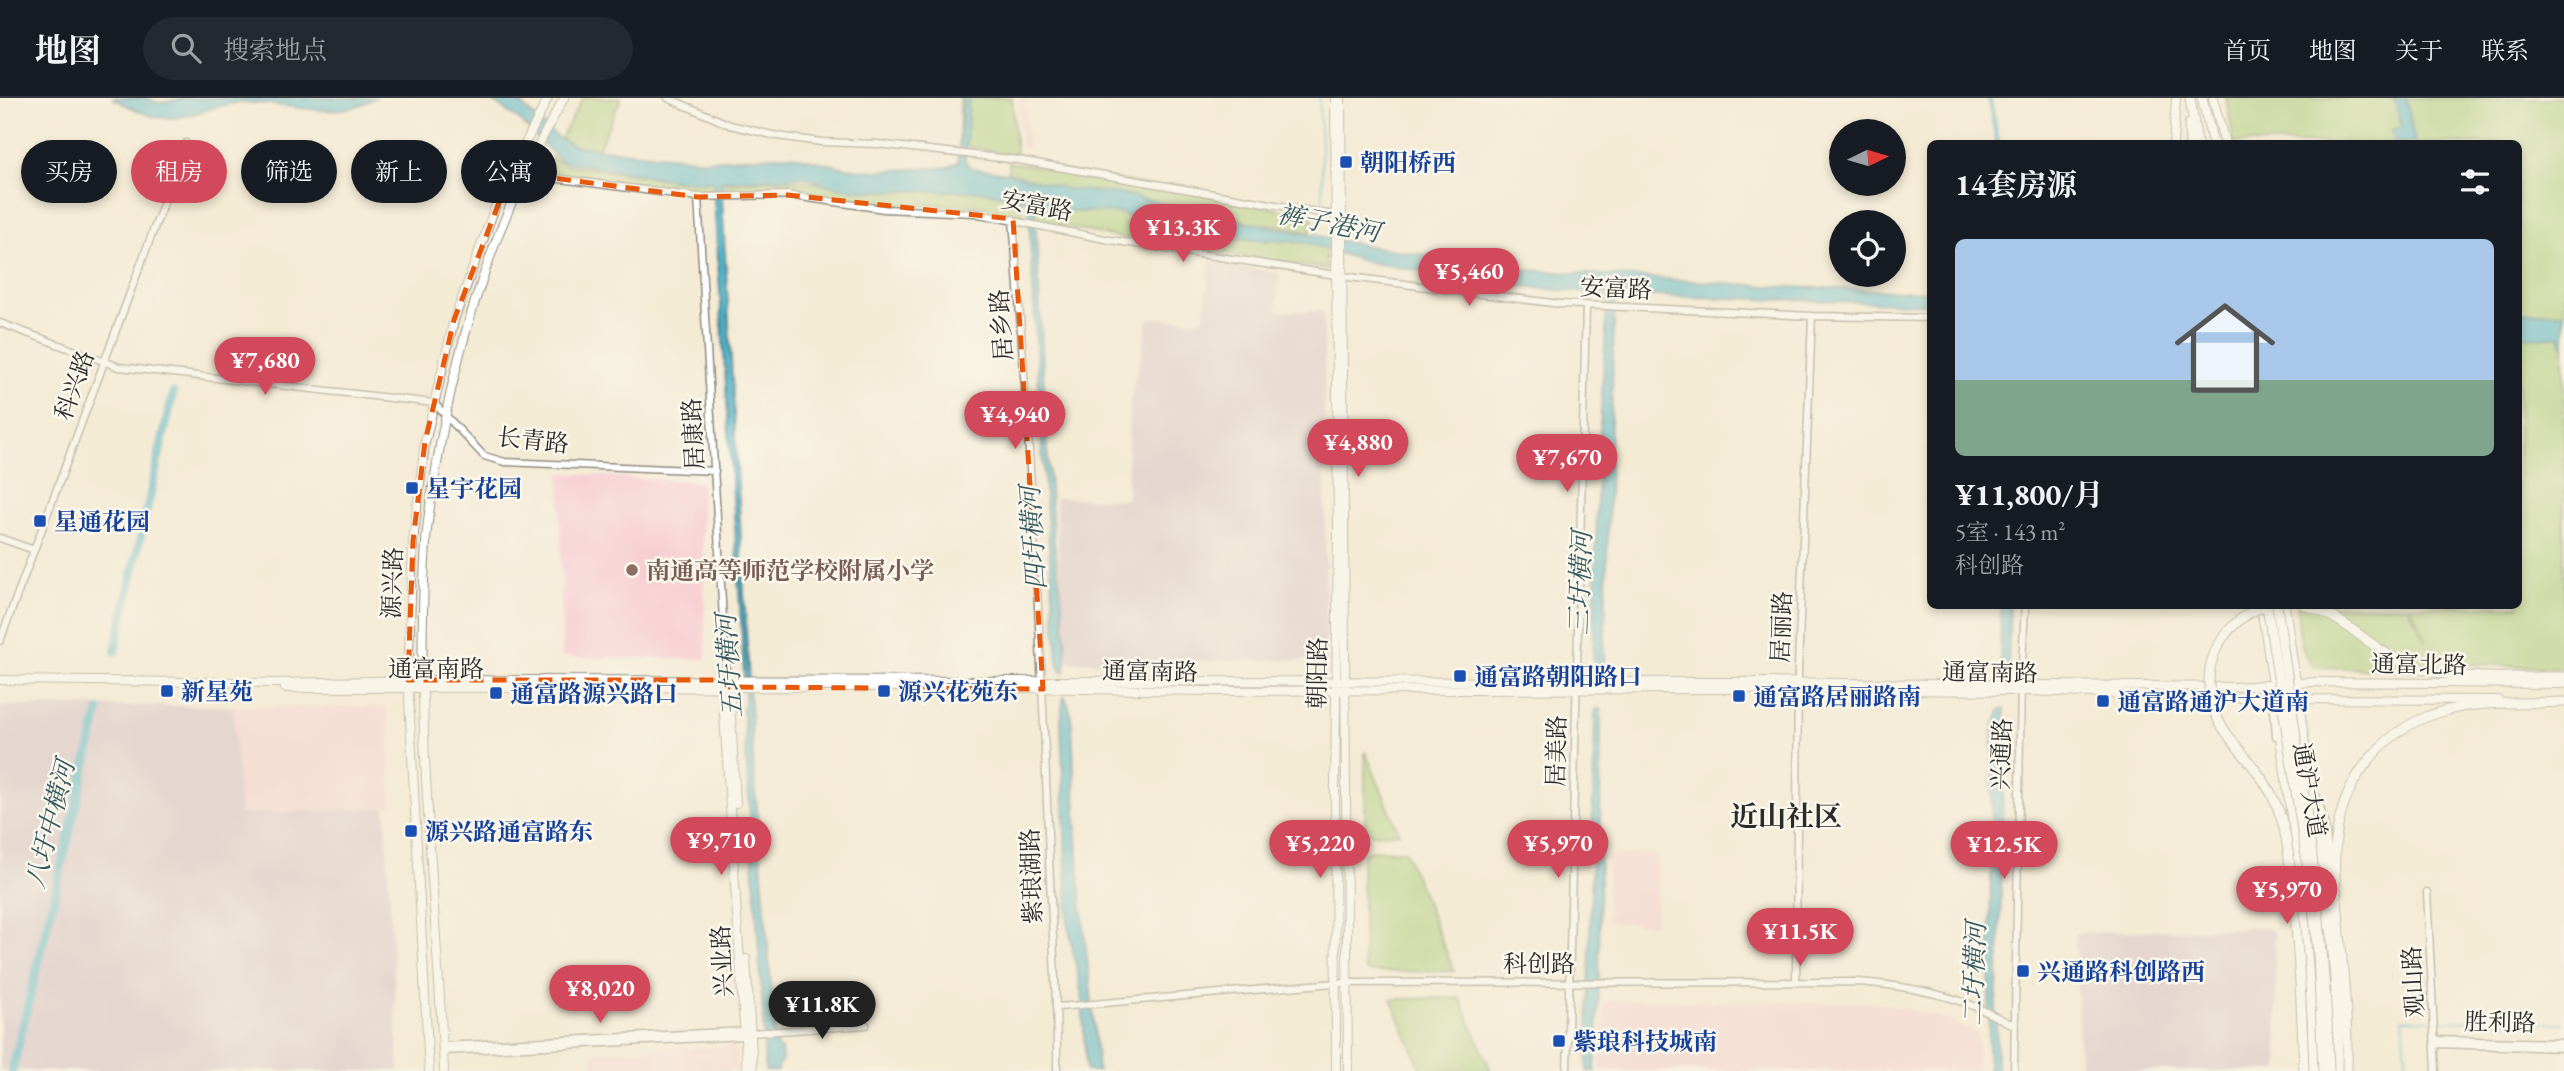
<!DOCTYPE html>
<html lang="zh">
<head>
<meta charset="utf-8">
<style>
  body { margin:0; font-family:"EB Garamond","Noto Serif SC",serif; background:#242831; color:#f1f3f6; height:100vh; display:flex; flex-direction:column; font-size:26px; white-space:nowrap }
  * { box-sizing:border-box; margin:0 }
  p { font-size:23px; color:#9ea1a6 }
  .icon { flex:none; width:38px; height:38px; fill:none; stroke:currentColor; stroke-width:2; stroke-linecap:round; stroke-linejoin:round }
  .map { position:relative; flex:1; overflow:hidden }
  .side { position:absolute; left:1927px; top:42px; width:595px; height:469px; display:flex; flex-direction:column; background:#171b24; border-radius:10px; box-shadow:0 4px 10px #0003 }
  .side>* { flex:none }
  .hud { position:absolute; left:21px; top:42px; width:665px; height:63px; display:flex; gap:14px }
  .needle { width:46px; rotate:85deg }
  .fabs { position:absolute; left:1829px; top:21px; display:grid; gap:14px }
  .fabs a { display:grid; place-items:center; width:77px; height:77px; border-radius:50%; background:#171b24; box-shadow:0 4px 10px #0003; font-size:35px }
  .price { position:absolute; translate:-50% -60px; padding:0 16px; border-radius:24px; background:#d1495b; color:#fff; font-size:23px; line-height:46px; filter:drop-shadow(0 2px 4px #0008) }
  .price::after { content:''; position:absolute; left:50%; top:42px; width:21px; height:16px; margin-left:-10px; background:inherit; clip-path:polygon(0 0,100% 0,50% 100%) }
  .price.current { background:#222; color:#fff }
  ul { padding:0; list-style:none }
  li { display:grid; align-content:center; gap:14px; height:371px; padding:0 28px }
  li+li { border-top:2px solid #363941 }
  li span { display:grid; place-items:center; height:217px; border-radius:10px; color:#555 }
  li>.icon { margin-inline-start:auto }
  span .icon { width:126px; height:126px; fill:#fffc; stroke-width:1 }
  li b { font-size:30px }
  h2 { display:flex; justify-content:space-between; align-items:center; height:84px; padding:0 28px; font-size:30px }
  .tag { padding:0 24px; border-radius:32px; background:#171b24; box-shadow:0 4px 10px #0003; font-size:24px; line-height:63px }
  .tag.current { background:#d1495b; color:#fff }
  header { display:flex; align-items:center; gap:42px; box-sizing:border-box; height:98px; padding:0 35px; background:#171b24; border-bottom:2px solid #363941 }
  header strong { font-size:33px }
  nav { display:flex; gap:38px; margin-inline-start:auto; font-size:24px }
  .search { width:490px; height:63px; background:#242831; display:flex; align-items:center; gap:18px; box-sizing:border-box; padding:0 24px; border-radius:38px; color:#9ea1a6; font-size:26px }
  .map>svg:first-child { display:block }
  .built { fill:#f7cfd3 }
  .industrial { fill:#d2bdc7 }
  .green { fill:#a5cc77; stroke:#687c51; stroke-width:2 }
  .water { fill:#4ab2c9; stroke:#3a6e7a; stroke-width:2 }
  .pier { fill:#f4ebd5 }
  .lines { fill:none; stroke-linecap:round; stroke-linejoin:round }
  .stream { stroke:#4ab2c9; stroke-width:2 }
  .canal { stroke:#4ab2c9; stroke-width:5 }
  .river { stroke:#4ab2c9; stroke-width:9 }
  .minor-casing { stroke:#908b80; stroke-width:9 }
  .major-casing { stroke:#908b80; stroke-width:10 }
  .highway-casing { stroke:#908b80; stroke-width:11 }
  .minor { stroke:#fff; stroke-width:6 }
  .major { stroke:#fff; stroke-width:8 }
  .highway { stroke:#fff; stroke-width:9 }
  .highway-bridge-casing { stroke:#908b80; stroke-width:11; stroke-linecap:butt }
  .highway-bridge { stroke:#fff; stroke-width:9 }
  .marked { fill:none; stroke:#e8590c; stroke-width:5; stroke-dasharray:14 9; stroke-linejoin:round }
  .transit-dot { fill:#1a4fb4; stroke:#fbf7ec; stroke-width:2.5 }
  .education-dot { fill:#8d6e63; stroke:#fbf7ec; stroke-width:2.5 }
  .labels { text-anchor:middle; dominant-baseline:central; stroke-width:5; stroke-linejoin:round; paint-order:stroke }
  .transit-label { font-size:24px; font-weight:bold; fill:#164399; stroke:#fbf7ec; text-anchor:start }
  .street-label { font-size:24px; fill:#2b2b2b; stroke:#fbf7ec }
  .education-label { font-size:24px; font-weight:bold; fill:#785e54; stroke:#fbf7ec; text-anchor:start }
  .water-label { font-size:26px; font-style:italic; fill:#365a62; stroke:#fbf7ec }
  .quarter-label { font-size:28px; font-weight:bold; fill:#2b2b2b; stroke:#fbf7ec }
</style>
</head>
<body>
<header>
<strong>地图</strong>
<div class="search"><svg class="icon" aria-label="search" viewBox="0 0 24 24"><circle cx="10" cy="10" r="6"/><path d="M15 15l6 6"/></svg>搜索地点</div>
<nav><a>首页</a><a>地图</a><a>关于</a><a>联系</a></nav>
</header>
<div class="map">
<svg width="2564" height="973" viewBox="0 0 2564 973">
  <rect width="100%" height="100%" fill="#fbf7ec"/>
  <filter id="ink" filterUnits="userSpaceOnUse"><feTurbulence type="fractalNoise" baseFrequency=".0143" numOctaves="2"/><feDisplacementMap in="SourceGraphic" scale="14" xChannelSelector="R" yChannelSelector="G"/><feConvolveMatrix kernelMatrix="1 2 1 2 8 2 1 2 1" color-interpolation-filters="sRGB"/></filter>
  <filter id="wash" filterUnits="userSpaceOnUse"><feTurbulence type="fractalNoise" baseFrequency=".00686" numOctaves="4" result="noise"/><feDisplacementMap in="SourceGraphic" scale="28" xChannelSelector="R" yChannelSelector="G"/><feGaussianBlur stdDeviation="1.57" result="paint"/><feColorMatrix in="noise" values="0 0 0 0 0 0 0 0 0 0 0 0 0 0 0 0 0 1.4 0 .05"/><feComposite in="paint" operator="in"/></filter>
  <g filter="url(#wash)">
    <rect width="100%" height="100%" fill="#f4ebd5"/>
    <!-- built -->
    <path class="built" d="M1019 0H1025L1028 50H1021Z
      M560 375 701 384 706 561 562 559Z
      M233 608 387 609 392 708 240 716Z
      M1657 756 1656 827 1607 824V757Z
      M1604 902 1877 905 1928 916 1971 931 1976 935 1978 943V973H1600Z
      M736 948 738 973H593L595 953Z"/>
    <!-- industrial -->
    <path class="industrial" d="M1210 164 1279 175 1277 213H1324L1326 562 1066 564 1055 400 1127 401 1129 307 1149 220 1203 222Z
      M0 608H233L240 716 385 709 399 973H0Z
      M2266 829 2274 835 2279 973H2080L2075 835Z"/>
    <!-- green -->
    <path class="green" d="M583 0H621L596 56 574 52 561 40Z
      M960 0H1012L1016 57 959 47Z
      M2226 0H2564V570L2451 565 2439 554 2434 570 2412 572 2315 569C2298 557 2299 526 2297 508H2407L2427 543 2410 508H2518V46L2234 45Z
      M551 60 566 67 657 80 726 85 779 81 853 89 962 87 1020 97 1023 118 979 108 884 106 788 92 701 93 547 74Z
      M1009 64 1202 96 1313 118 1310 135 1277 127 1218 124 1072 95 1007 79Z
      M1032 100 1120 115 1184 137 1307 145 1326 151V171L1110 138 1033 122Z
      M1365 653 1399 735 1372 736 1365 731Z
      M1370 752 1405 753 1454 873 1368 874 1364 871 1362 763 1365 755Z
      M1460 900 1491 973H1422L1391 901Z"/>
    <!-- water -->
    <path class="water" d="M112 0H145L160 5 186 0H375C331 27 284 1 237 5 212 7 189 22 163 20 145 18 128 8 112 0Z
      M488 0H514L558 40 576 48 706 62 790 57 847 70 876 73 948 69 958 64 963 0H969L965 62 970 70 1010 75 1067 91 1123 96 1183 111 1369 148 1517 171 1768 188 1930 194V206L1615 197 1604 564 1593 566 1598 362 1608 197 1496 186 1366 164 1307 145 1184 137 1120 115 1064 113 1037 106 1035 110 1036 135C1042 238 1045 341 1054 443 1057 468 1071 558 1064 575L1060 572 1058 564 1042 355 1028 103 983 93H871L839 90 804 79 721 83 754 675 776 948 781 952 782 963 778 967V973H765L763 917 743 610 745 599 742 539 713 84 680 83 561 63 519 22Z
      M2394 0H2406L2415 45H2395L2392 32 2402 29Z
      M2539 214 2564 215V249L2558 237C2545 240 2530 243 2518 234V216Z
      M2001 508H2010L2008 567H2000Z
      M1065 598 1070 612 1072 626C1075 680 1076 734 1080 787 1085 849 1094 911 1098 973H1086L1082 899 1068 827 1061 625 1063 601Z
      M1595 611H1601L1599 895 1595 973H1587Z
      M2005 611 2000 842 1996 906 1997 973H1988L1993 631 2000 612Z"/>
    <!-- pier -->
    <path class="pier" d="M1184 108 1219 115 1218 124 1206 123 1205 127H1197V123L1184 122Z"/>
    <g class="lines">
      <!-- stream -->
      <path class="stream" d="M1319 0 1323 102 1320 111
        M1316 139 1320 117
        M2439 922 2564 925
        M2407 973 2403 921 2430 922"/>
      <!-- canal -->
      <path class="canal" d="M1989 0 1998 46"/>
      <!-- river -->
      <path class="river" d="M115 553 173 295
        M1597 577 1598 557
        M12 973 99 612"/>
    </g>
  </g>
  <g filter="url(#ink)">
    <g class="lines">
      <defs>
        <path id="minor" d="M668 0 730 27 777 38 821 44 877 46 1018 62 1334 117
          M513 68 524 74 545 79 698 99 787 97 884 111 974 115 1110 142 1342 178 1560 206 1812 218 1930 220
          M698 99 726 571 728 582
          M1013 121C1029 335 1042 548 1049 761 1052 832 1058 902 1057 973
          M0 225 119 269 434 305 484 358 505 364 715 373
          M0 440 34 452
          M0 543 186 45
          M2274 610 2276 638
          M2317 699 2324 722 2332 779
          M2294 766 2300 815
          M2427 794 2436 973
          M1796 884 1798 571 1812 218
          M1058 909 1335 885 1859 884C1897 887 1933 893 1969 906 1984 912 1999 921 2014 927
          M2435 942 2564 945
          M2436 946 2564 950
          M443 948 746 933
          M443 953 745 938 751 935 866 927
          M1567 973 1586 208
          M2014 973 2021 585 2025 508"/>
        <path id="major" d="M1335 0 1338 436 1335 689 1336 973
          M1341 0 1348 973
          M2213 0 2225 46
          M2173 46 2176 0
          M2261 508 2279 626
          M2285 508 2308 667
          M0 582 277 585 422 582 1755 584 2234 589 2314 584 2564 586
          M722 585 747 973
          M729 585 736 705
          M285 590 957 589 1208 593 1740 591 2021 593 2275 601 2498 602
          M2316 739 2327 827
          M746 861 753 973
          M2332 899 2334 935
          M2316 923 2318 973
          M429 973 408 582 413 443 425 344 454 222 499 98 548 0
          M444 973C436 798 414 621 426 445 427 421 432 396 436 372 456 241 498 115 564 0"/>
        <path id="highway" d="M2190 0 2197 46
          M2202 0 2213 46
          M2189 26 2190 46
          M2306 508C2340 516 2364 544 2394 560 2445 586 2508 578 2564 579
          M2278 622 2302 792 2312 921 2313 973
          M2308 663 2328 789 2338 922 2337 973
          M2347 973C2348 923 2343 874 2339 824 2336 791 2331 757 2339 724 2351 669 2393 625 2448 612 2486 602 2525 606 2564 604"/>
      </defs>
      <!-- minor casing -->
      <use href="#minor" class="minor-casing"/>
      <!-- major casing -->
      <use href="#major" class="major-casing"/>
      <!-- highway casing -->
      <use href="#highway" class="highway-casing"/>
      <!-- minor -->
      <use href="#minor" class="minor"/>
      <!-- major -->
      <use href="#major" class="major"/>
      <!-- highway -->
      <use href="#highway" class="highway"/>
      <defs>
        <path id="highway-bridge" d="M2265 508C2233 519 2209 549 2209 584 2208 622 2234 643 2255 671 2267 686 2277 705 2282 723 2289 747 2290 772 2293 797 2299 856 2302 914 2304 973
          M2267 508 2311 790 2318 856 2323 973
          M2277 508C2299 663 2325 816 2329 973"/>
      </defs>
      <!-- highway-bridge casing -->
      <use href="#highway-bridge" class="highway-bridge-casing"/>
      <!-- highway-bridge -->
      <use href="#highway-bridge" class="highway-bridge"/>
    </g>
  </g>
  <!-- marked area -->
  <path d="M0 0H2564V973H0ZM513 68 545 79 698 99 787 97 1013 121 1043 591 729 589 728 582H408L413 443 425 344 454 222Z" fill="#f4ebd5" fill-opacity=".55" fill-rule="evenodd"/>
  <path class="marked" d="M513 68 545 79 698 99 787 97 1013 121 1043 591 729 589 728 582H408L413 443 425 344 454 222Z"/>
  <!-- markers -->
  <g class="transit-dot">
    <rect x="1339" y="57" width="14" height="14" rx="3.5"/>
    <rect x="405" y="383" width="14" height="14" rx="3.5"/>
    <rect x="33" y="416" width="14" height="14" rx="3.5"/>
    <rect x="1453" y="571" width="14" height="14" rx="3.5"/>
    <rect x="160" y="586" width="14" height="14" rx="3.5"/>
    <rect x="877" y="586" width="14" height="14" rx="3.5"/>
    <rect x="489" y="588" width="14" height="14" rx="3.5"/>
    <rect x="1732" y="591" width="14" height="14" rx="3.5"/>
    <rect x="2096" y="596" width="14" height="14" rx="3.5"/>
    <rect x="404" y="726" width="14" height="14" rx="3.5"/>
    <rect x="2016" y="866" width="14" height="14" rx="3.5"/>
    <rect x="1552" y="936" width="14" height="14" rx="3.5"/>
  </g>
  <circle class="education-dot" cx="632" cy="472" r="7"/>
  <g class="labels">
    <!-- transit labels -->
    <g class="transit-label">
      <text x="1360" y="64">朝阳桥西</text>
      <text x="426" y="390">星宇花园</text>
      <text x="54" y="423">星通花园</text>
      <text x="1474" y="578">通富路朝阳路口</text>
      <text x="181" y="593">新星苑</text>
      <text x="898" y="593">源兴花苑东</text>
      <text x="510" y="595">通富路源兴路口</text>
      <text x="1753" y="598">通富路居丽路南</text>
      <text x="2117" y="603">通富路通沪大道南</text>
      <text x="425" y="733">源兴路通富路东</text>
      <text x="2037" y="873">兴通路科创路西</text>
      <text x="1573" y="943">紫琅科技城南</text>
    </g>
    <!-- street labels -->
    <g class="street-label">
      <text transform="translate(1037 107) rotate(11)">安富路</text>
      <text transform="translate(1616 190) rotate(3)">安富路</text>
      <text transform="translate(1001 227) rotate(-94)">居乡路</text>
      <text transform="translate(74 287) rotate(-70)">科兴路</text>
      <text transform="translate(693 336) rotate(-93)">居康路</text>
      <text transform="translate(533 342) rotate(6)">长青路</text>
      <text transform="translate(392 485) rotate(-88)">源兴路</text>
      <text transform="translate(1781 529) rotate(-88)">居丽路</text>
      <text transform="translate(2419 566) rotate(1)">通富北路</text>
      <text x="436" y="570">通富南路</text>
      <text transform="translate(1150 573) rotate(1)">通富南路</text>
      <text transform="translate(1990 574) rotate(1)">通富南路</text>
      <text transform="translate(1317 575) rotate(-89)">朝阳路</text>
      <text transform="translate(1556 653) rotate(-89)">居美路</text>
      <text transform="translate(2001 656) rotate(-88)">兴通路</text>
      <text transform="translate(2310 692) rotate(80)">通沪大道</text>
      <text transform="translate(1031 778) rotate(-92)">紫琅湖路</text>
      <text transform="translate(722 863) rotate(-93)">兴业路</text>
      <text x="1539" y="865">科创路</text>
      <text transform="translate(2413 884) rotate(-93)">观山路</text>
      <text transform="translate(2500 924) rotate(1)">胜利路</text>
    </g>
    <!-- education labels -->
    <g class="education-label">
      <text x="646" y="472">南通高等师范学校附属小学</text>
    </g>
    <!-- water labels -->
    <g class="water-label">
      <text transform="translate(1329 125) rotate(11)">裤子港河</text>
      <text transform="translate(1033 440) rotate(-94)">四圩横河</text>
      <text transform="translate(1580 485) rotate(-88)">三圩横河</text>
      <text transform="translate(729 568) rotate(-94)">五圩横河</text>
      <text transform="translate(50 726) rotate(-76)">八圩中横河</text>
      <text transform="translate(1974 876) rotate(-88)">二圩横河</text>
    </g>
    <!-- quarter labels -->
    <g class="quarter-label">
      <text x="1786" y="718">近山社区</text>
    </g>
  </g>
</svg>
<div class="fabs">
<a><svg class="needle" viewBox="-14 -14 28 28"><path d="M0-13l5 13h-10z" fill="#e53935"/><path d="M0 13l5-13h-10z" fill="#9ea1a6"/></svg></a>
<a><svg class="icon" aria-label="locate" viewBox="0 0 24 24"><circle cx="12" cy="12" r="6"/><path d="M12 2v4M12 18v4M2 12h4M18 12h4"/></svg></a>
</div>
<b class="price" style="left:1183px;top:166px">¥13.3K</b>
<b class="price" style="left:1469px;top:210px">¥5,460</b>
<b class="price" style="left:265px;top:299px">¥7,680</b>
<b class="price" style="left:1015px;top:353px">¥4,940</b>
<b class="price" style="left:1358px;top:381px">¥4,880</b>
<b class="price" style="left:1567px;top:396px">¥7,670</b>
<b class="price" style="left:721px;top:779px">¥9,710</b>
<b class="price" style="left:1320px;top:782px">¥5,220</b>
<b class="price" style="left:1558px;top:782px">¥5,970</b>
<b class="price" style="left:2004px;top:783px">¥12.5K</b>
<b class="price" style="left:2287px;top:828px">¥5,970</b>
<b class="price" style="left:1800px;top:870px">¥11.5K</b>
<b class="price" style="left:600px;top:927px">¥8,020</b>
<b class="price current" style="left:822px;top:943px">¥11.8K</b>
<div class="hud">
<a class="tag">买房</a>
<a class="tag current">租房</a>
<a class="tag">筛选</a>
<a class="tag">新上</a>
<a class="tag">公寓</a>
</div>
<section class="side">
<h2>14套房源<svg class="icon" aria-label="filters" viewBox="0 0 24 24"><path d="M4 7h16M4 17h16"/><circle cx="9" cy="7" r="2"/><circle cx="15" cy="17" r="2"/></svg></h2>
<ul>
<li><span style="background:linear-gradient(#a9c7e8 65%,#7fa58c 0)"><svg class="icon" aria-label="home" viewBox="0 0 24 24"><path d="M3 11l9-7 9 7M6 9v11h12V9"/></svg></span><div><b>¥11,800/月</b><p>5室 · 143 m²</p><p>科创路</p></div></li>
</ul>
</section>
</div>
</body>
</html>
